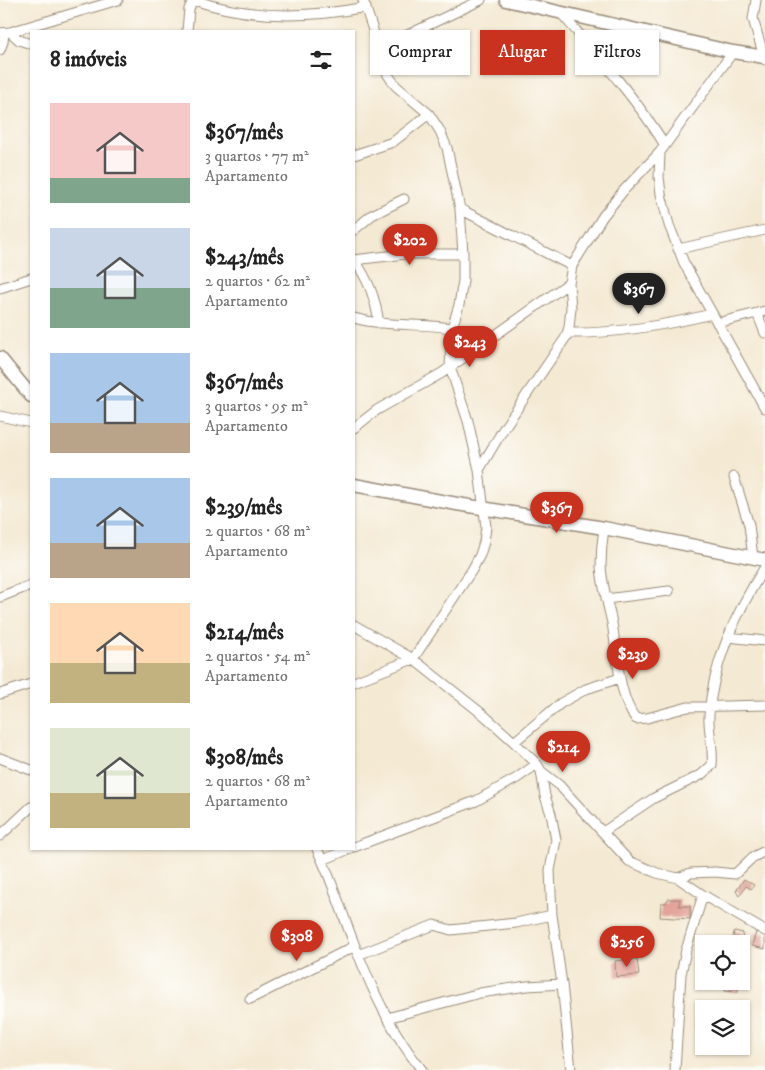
<!DOCTYPE html>
<html lang="pt">
<head>
<meta charset="utf-8">
<style>
  body { margin:0; font-family:"IM FELL DW Pica",serif; background:#f2f2f2; color:#222; height:100vh; display:flex; flex-direction:column; font-size:19px; white-space:nowrap }
  * { box-sizing:border-box; margin:0 }
  p { font-size:16px; color:#767676 }
  .icon { flex:none; width:28px; height:28px; fill:none; stroke:currentColor; stroke-width:2; stroke-linecap:round; stroke-linejoin:round }
  .map { position:relative; flex:1; overflow:hidden }
  .side { position:absolute; left:30px; top:30px; width:325px; height:820px; display:flex; flex-direction:column; background:#fff; border-radius:0px; box-shadow:0 1px 4px #0004 }
  .side>* { flex:none }
  .guide { position:absolute; left:370px; top:30px; width:320px; height:45px; display:flex; gap:10px }
  .controls { position:absolute; left:695px; top:935px; display:grid; gap:10px }
  .controls a { display:grid; place-items:center; width:55px; height:55px; border-radius:0px; background:#fff; box-shadow:0 1px 4px #0004; font-size:25px }
  .price { position:absolute; translate:-50% -42px; padding:0 11px; border-radius:18px; background:#c8321e; color:#fff; font-size:16px; line-height:32px; filter:drop-shadow(0 1px 2px #0008) }
  .price::after { content:''; position:absolute; left:50%; top:30px; width:15px; height:11px; margin-left:-8px; background:inherit; clip-path:polygon(0 0,100% 0,50% 100%) }
  .price.on { background:#222; color:#fff }
  ul { padding:0; list-style:none }
  li { display:flex; align-items:center; gap:15px; height:125px; padding:0 20px }
  li span { display:grid; place-items:center; flex:none; width:140px; height:100px; border-radius:0px; color:#555 }
  li>.icon { margin-inline-start:auto }
  span .icon { width:60px; height:60px; fill:#fffc; stroke-width:1 }
  li b { font-size:21px }
  h2 { display:flex; justify-content:space-between; align-items:center; height:60px; padding:0 20px; font-size:21px }
  .tag { padding:0 18px; border-radius:0px; background:#fff; box-shadow:0 1px 4px #0004; font-size:18px; line-height:45px }
  .tag.on { background:#c8321e; color:#fff }
  .map>svg:first-child { display:block }
  .building { fill:#e3a39a }
  .lines { fill:none; stroke-linecap:round; stroke-linejoin:round }
  .street-casing { stroke:#988a78; stroke-width:11 }
  .secondary-casing { stroke:#988a78; stroke-width:15 }
  .street { stroke:#fff; stroke-width:9 }
  .secondary { stroke:#fff; stroke-width:12 }
</style>
</head>
<body>
<div class="map">
<svg width="765" height="1070" viewBox="0 0 765 1070">
  <rect width="100%" height="100%" fill="#fdfcf7"/>
  <filter id="ink" filterUnits="userSpaceOnUse"><feTurbulence type="fractalNoise" baseFrequency=".02" numOctaves="2"/><feDisplacementMap in="SourceGraphic" scale="10" xChannelSelector="R" yChannelSelector="G"/><feConvolveMatrix kernelMatrix="1 2 1 2 8 2 1 2 1" color-interpolation-filters="sRGB"/></filter>
  <filter id="wash" filterUnits="userSpaceOnUse"><feTurbulence type="fractalNoise" baseFrequency=".0096" numOctaves="4" result="noise"/><feDisplacementMap in="SourceGraphic" scale="20" xChannelSelector="R" yChannelSelector="G"/><feGaussianBlur stdDeviation="1.12" result="paint"/><feColorMatrix in="noise" values="0 0 0 0 0 0 0 0 0 0 0 0 0 0 0 0 0 1.4 0 .05"/><feComposite in="paint" operator="in"/></filter>
  <g filter="url(#wash)">
    <rect width="100%" height="100%" fill="#f4e9d3"/>
    <g id="blocks">
      <!-- building -->
      <path class="building" d="M744 879 754 885 751 889 746 886 739 896 736 891Z
        M668 899H680L679 906H690V919L660 917 661 903H666Z
        M734 931 743 933 741 944H732Z
        M756 932 765 934V949L752 946Z
        M637 959 639 975 616 977 615 961Z
        M725 981H738V992L725 991Z
        M697 1013H704V1027H696Z"/>
    </g>
  </g>
  <g filter="url(#ink)">
    <use href="#blocks" fill-opacity="0" stroke="#988a78" stroke-width="1"/>
    <g class="lines">
      <defs>
        <path id="street" d="M194 0C249 19 309 18 366 7
          M363 0 388 75 396 86 429 114 440 131 447 148 460 209 463 254V281L459 305 452 328 450 367 468 421 479 470
          M756 0 753 19 765 60
          M560 12C597 55 635 97 665 145
          M187 31 189 9 193 0
          M10 32 19 40 31 44
          M0 33 10 32 118 0
          M378 49 481 0
          M0 50 3 42 4 33
          M733 52 660 152 659 177 661 194 669 225 684 263 765 408
          M354 155 393 142 429 114
          M460 209 572 266
          M354 230 372 215 404 199
          M678 249 765 230
          M354 259C369 281 375 297 379 323
          M354 260 405 254H463
          M0 288 31 278
          M757 313 765 333
          M354 318C386 327 419 323 452 328
          M717 323 765 311
          M567 333C614 334 666 325 712 314
          M0 416 31 423
          M354 428 377 410 442 373 569 283
          M734 477 749 525 753 558
          M604 528C602 541 601 553 601 566 602 586 608 604 612 623 617 651 618 697 636 719L647 718 688 707 765 705
          M0 597 31 585
          M606 599 669 591
          M354 625 413 659 485 716 514 742 537 764 541 771 559 785 629 861 657 873 678 878 703 895 765 931
          M728 637 765 641
          M354 682 413 659 472 570 480 555 484 542 486 527 479 470 504 428 566 337 569 327 571 308 569 283 572 266 603 216 624 190 660 152
          M0 694 31 684
          M514 742 561 703 586 689 620 678
          M0 758 31 770
          M541 771 545 796 551 814 556 840 550 870 552 915 562 984 571 1070
          M603 832 654 798 701 775 712 765C714 748 708 732 709 715 713 661 736 612 765 567
          M0 836 31 807
          M354 847 476 801 517 778 537 764
          M317 849C332 880 342 913 355 946 372 990 392 1033 422 1070
          M323 860 349 849
          M678 878 691 873 715 872 735 874 753 857 765 851
          M358 955 434 925 451 930 516 923 552 915
          M250 999 355 946
          M387 1018 480 993 527 986 562 984
          M675 1070 681 974 686 950 703 895"/>
        <path id="secondary" d="M506 0 733 52 765 57
          M0 358 31 396
          M354 485 457 504 604 528 765 560"/>
      </defs>
      <!-- street casing -->
      <use href="#street" class="street-casing"/>
      <!-- secondary casing -->
      <use href="#secondary" class="secondary-casing"/>
      <!-- street -->
      <use href="#street" class="street"/>
      <!-- secondary -->
      <use href="#secondary" class="secondary"/>
    </g>
  </g>
</svg>
<div class="controls">
<a><svg class="icon" aria-label="locate" viewBox="0 0 24 24"><circle cx="12" cy="12" r="6"/><path d="M12 2v4M12 18v4M2 12h4M18 12h4"/></svg></a>
<a><svg class="icon" aria-label="layers" viewBox="0 0 24 24"><path d="M12 4l9 5-9 5-9-5zM3 14l9 5 9-5"/></svg></a>
</div>
<b class="price" style="left:410px;top:266px">$202</b>
<b class="price on" style="left:639px;top:315px">$367</b>
<b class="price" style="left:470px;top:368px">$243</b>
<b class="price" style="left:557px;top:534px">$367</b>
<b class="price" style="left:633px;top:680px">$239</b>
<b class="price" style="left:563px;top:773px">$214</b>
<b class="price" style="left:297px;top:962px">$308</b>
<b class="price" style="left:627px;top:968px">$256</b>
<div class="guide">
<a class="tag">Comprar</a>
<a class="tag on">Alugar</a>
<a class="tag">Filtros</a>
</div>
<section class="side">
<h2>8 imóveis<svg class="icon" aria-label="filters" viewBox="0 0 24 24"><path d="M4 7h16M4 17h16"/><circle cx="9" cy="7" r="2"/><circle cx="15" cy="17" r="2"/></svg></h2>
<ul>
<li><span style="background:linear-gradient(#f6c9c9 75%,#7fa58c 0)"><svg class="icon" aria-label="home" viewBox="0 0 24 24"><path d="M3 11l9-7 9 7M6 9v11h12V9"/></svg></span><div><b>$367/mês</b><p>3 quartos · 77 m²</p><p>Apartamento</p></div></li>
<li><span style="background:linear-gradient(#c9d6e8 60%,#7fa58c 0)"><svg class="icon" aria-label="home" viewBox="0 0 24 24"><path d="M3 11l9-7 9 7M6 9v11h12V9"/></svg></span><div><b>$243/mês</b><p>2 quartos · 62 m²</p><p>Apartamento</p></div></li>
<li><span style="background:linear-gradient(#a9c7e8 70%,#b9a48a 0)"><svg class="icon" aria-label="home" viewBox="0 0 24 24"><path d="M3 11l9-7 9 7M6 9v11h12V9"/></svg></span><div><b>$367/mês</b><p>3 quartos · 95 m²</p><p>Apartamento</p></div></li>
<li><span style="background:linear-gradient(#a9c7e8 65%,#b9a48a 0)"><svg class="icon" aria-label="home" viewBox="0 0 24 24"><path d="M3 11l9-7 9 7M6 9v11h12V9"/></svg></span><div><b>$239/mês</b><p>2 quartos · 68 m²</p><p>Apartamento</p></div></li>
<li><span style="background:linear-gradient(#ffd9b3 60%,#c2b280 0)"><svg class="icon" aria-label="home" viewBox="0 0 24 24"><path d="M3 11l9-7 9 7M6 9v11h12V9"/></svg></span><div><b>$214/mês</b><p>2 quartos · 54 m²</p><p>Apartamento</p></div></li>
<li><span style="background:linear-gradient(#dfe7d0 65%,#c2b280 0)"><svg class="icon" aria-label="home" viewBox="0 0 24 24"><path d="M3 11l9-7 9 7M6 9v11h12V9"/></svg></span><div><b>$308/mês</b><p>2 quartos · 68 m²</p><p>Apartamento</p></div></li>
</ul>
</section>
</div>
</body>
</html>
